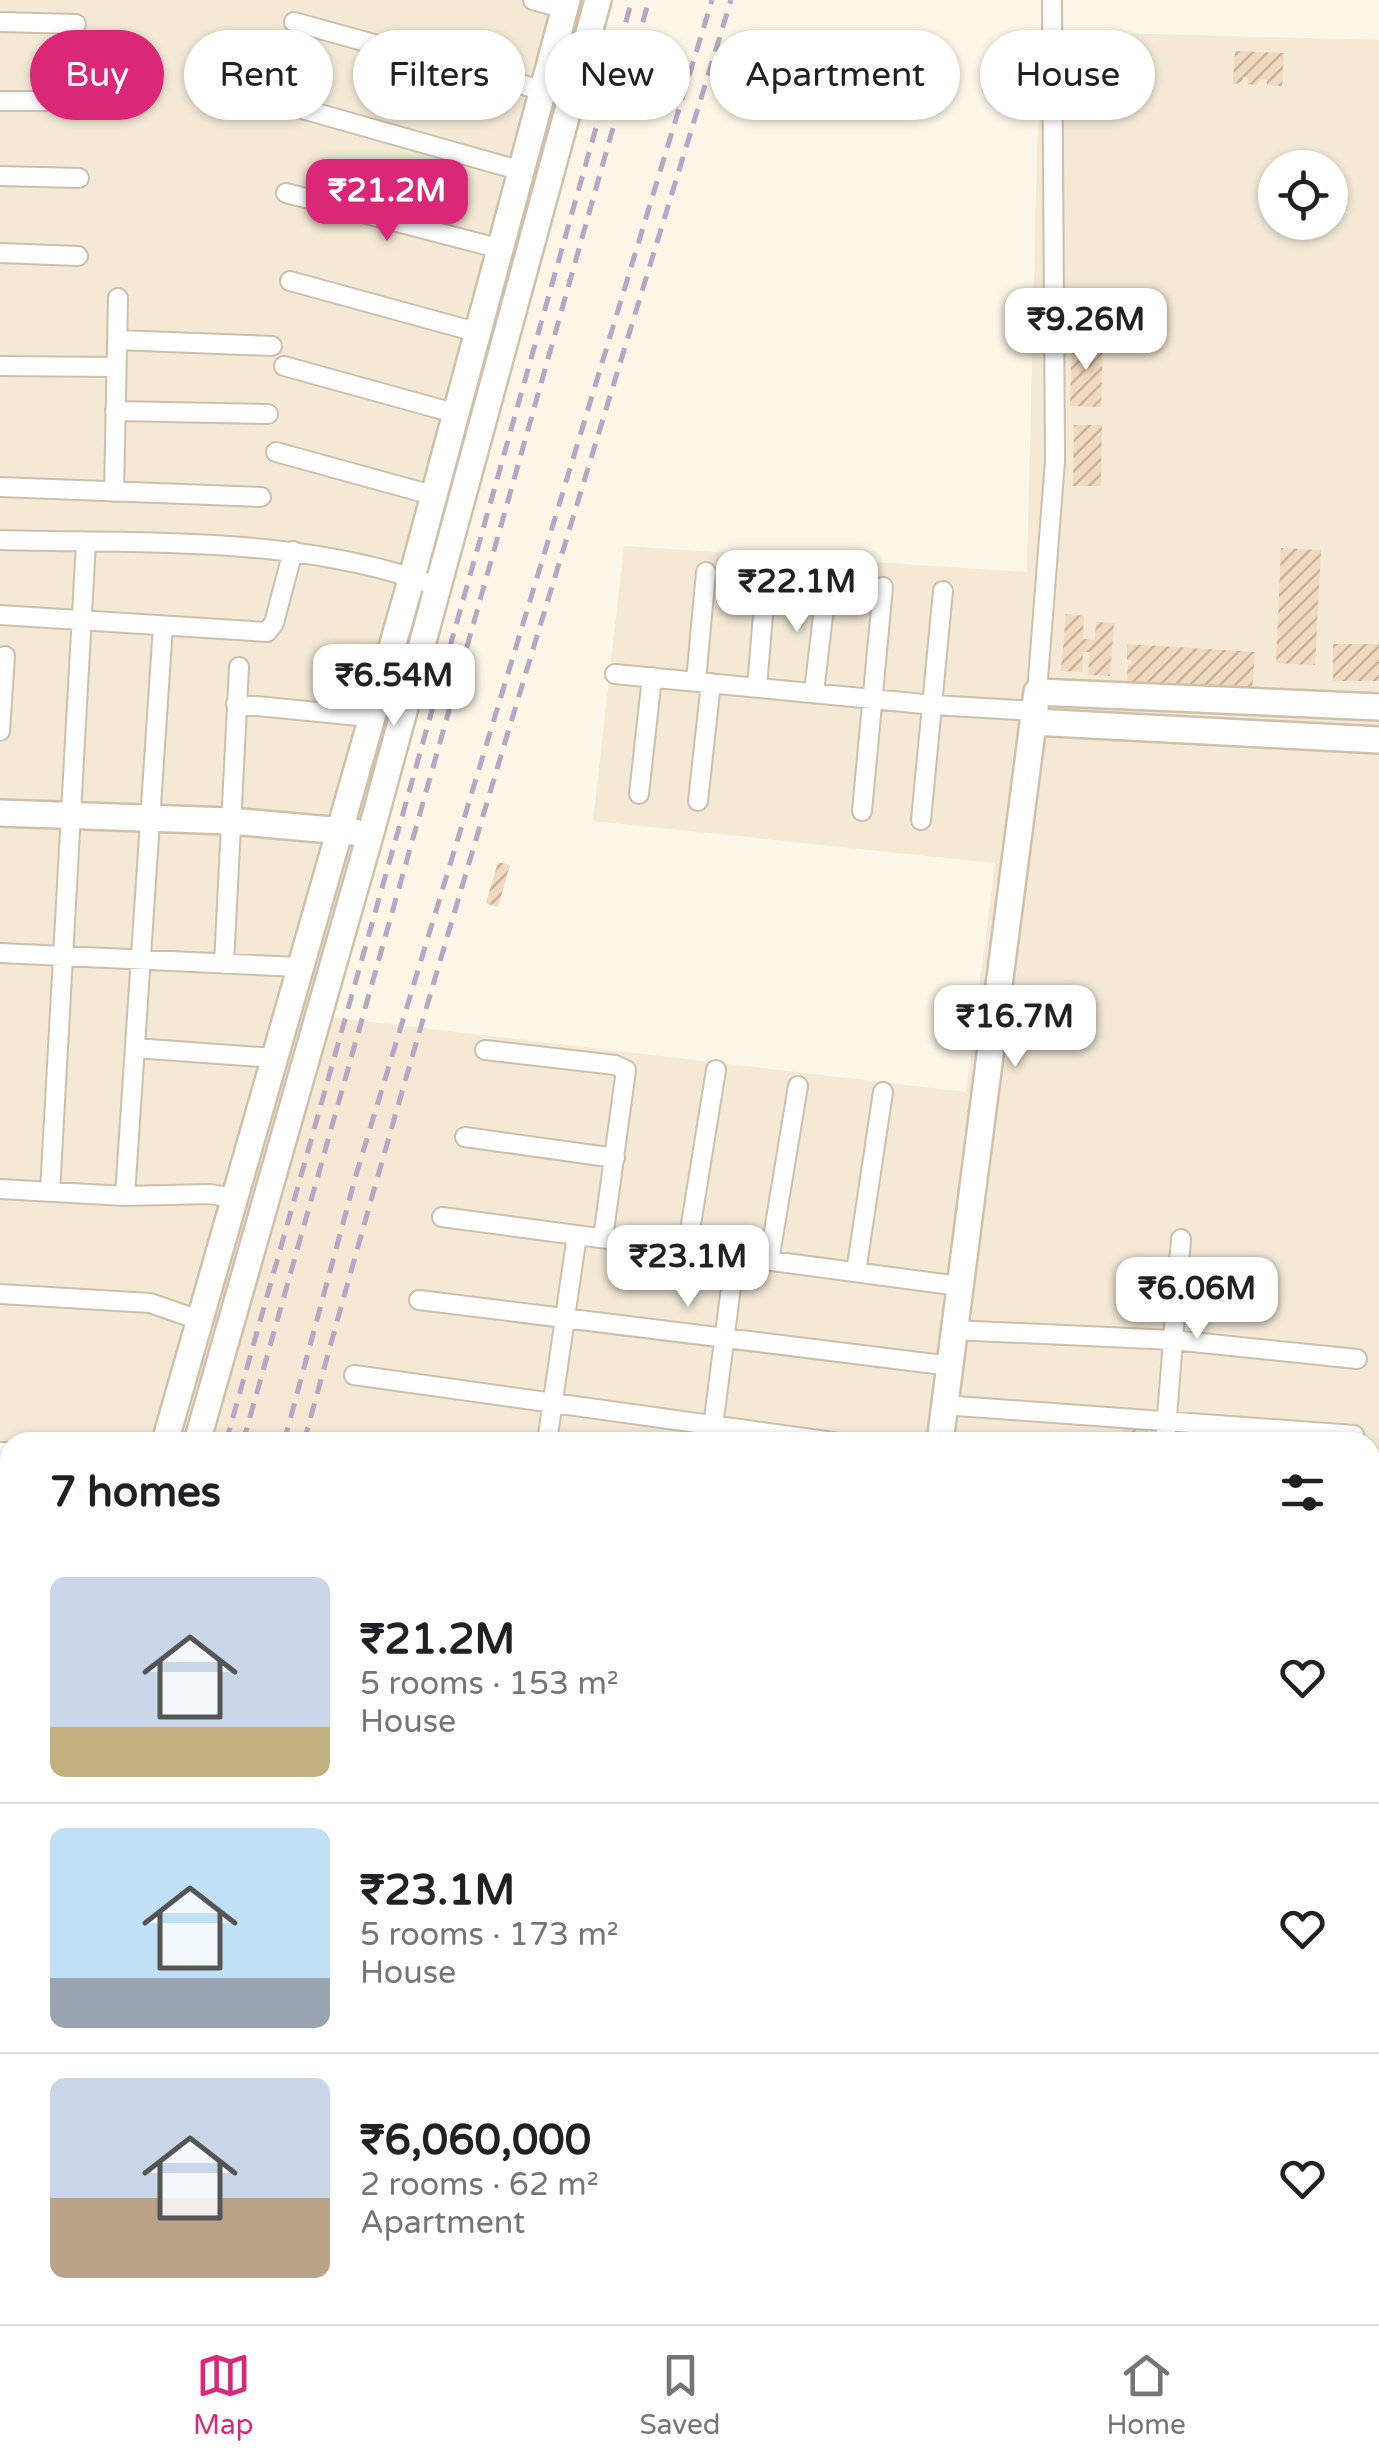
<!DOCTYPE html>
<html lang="en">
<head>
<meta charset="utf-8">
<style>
  body { margin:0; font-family:"Varela Round",sans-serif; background:#f6f6f6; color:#202124; height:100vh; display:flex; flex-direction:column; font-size:38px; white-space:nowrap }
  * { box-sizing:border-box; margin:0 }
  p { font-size:32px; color:#757577 }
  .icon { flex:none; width:55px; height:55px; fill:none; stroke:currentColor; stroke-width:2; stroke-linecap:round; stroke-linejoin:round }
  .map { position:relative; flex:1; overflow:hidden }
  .details { position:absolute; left:0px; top:1432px; width:1380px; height:892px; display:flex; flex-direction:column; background:#fff; border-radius:30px 30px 0 0; box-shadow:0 2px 8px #0004 }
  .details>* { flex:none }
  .banner { position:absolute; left:30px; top:30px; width:1320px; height:90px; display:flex; gap:20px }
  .fabs { position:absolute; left:1258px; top:150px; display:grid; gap:20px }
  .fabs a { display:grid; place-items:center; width:90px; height:90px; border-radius:50%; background:#fff; box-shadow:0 2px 8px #0004; font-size:50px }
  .price { position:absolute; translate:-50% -85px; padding:0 22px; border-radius:20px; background:#fff; color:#222; font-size:32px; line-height:65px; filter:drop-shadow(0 2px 5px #0008) }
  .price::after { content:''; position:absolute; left:50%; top:60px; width:30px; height:22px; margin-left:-15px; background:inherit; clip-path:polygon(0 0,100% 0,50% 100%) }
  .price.selected { background:#db2777; color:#fff }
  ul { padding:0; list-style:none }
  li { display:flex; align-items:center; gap:30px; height:250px; padding:0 50px }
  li+li { border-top:2px solid #e0e0e0 }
  li span { display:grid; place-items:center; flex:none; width:280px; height:200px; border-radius:15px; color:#555 }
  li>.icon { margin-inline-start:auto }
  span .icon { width:120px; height:120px; fill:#fffc; stroke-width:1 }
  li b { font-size:42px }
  h2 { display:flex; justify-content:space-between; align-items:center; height:120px; padding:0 50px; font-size:42px }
  .pill { padding:0 35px; border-radius:45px; background:#fff; box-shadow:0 2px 8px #0004; font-size:35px; line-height:90px }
  .pill.selected { background:#db2777; color:#fff }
  .dock { display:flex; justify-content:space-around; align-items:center; height:140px; border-top:2px solid #e0e0e0; background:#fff; font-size:28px; color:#757577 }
  .dock a { display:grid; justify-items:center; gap:5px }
  .dock .selected { color:#db2777 }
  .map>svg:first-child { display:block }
  .residential { fill:#f3e9d5; fill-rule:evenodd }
  .building { fill:url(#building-hatch) }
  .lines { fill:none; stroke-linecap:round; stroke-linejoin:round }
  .lane-casing { stroke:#cdbfad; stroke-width:14 }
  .street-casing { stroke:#cdbfad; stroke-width:22 }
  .secondary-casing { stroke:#d0c0aa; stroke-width:30 }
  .lane { stroke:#fff; stroke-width:9 }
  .street { stroke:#fff; stroke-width:18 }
  .secondary { stroke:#fff; stroke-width:25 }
  .rail { stroke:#baa5c5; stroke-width:5; stroke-dasharray:15 10; stroke-linecap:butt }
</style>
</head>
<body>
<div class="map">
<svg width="1379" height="2324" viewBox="0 0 1379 2324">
  <defs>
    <pattern id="building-hatch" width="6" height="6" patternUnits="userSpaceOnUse" patternTransform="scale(2.5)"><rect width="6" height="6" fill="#f0d9bf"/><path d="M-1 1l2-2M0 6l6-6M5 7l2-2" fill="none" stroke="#c7b39d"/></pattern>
  </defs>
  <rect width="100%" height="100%" fill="#fbf6e6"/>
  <!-- residential -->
  <path class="residential" d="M0 0H603L329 1017 966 1092 995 863 593 821 624 546 1027 572 1040 31 1379 40V2324H0ZM1275 168H1330V222H1275ZM10 1442H1370V2315H10Z"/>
  <!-- building -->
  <path class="building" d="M1235 51 1284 53 1282 86 1267 85V79H1261L1257 85 1247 84 1248 78 1243 77V82L1233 84Z
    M1072 339 1103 340 1101 407 1070 406Z
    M1074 425H1102L1101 486H1073Z
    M1281 548 1321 550 1315 665 1276 663Z
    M1066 614 1084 616 1083 639 1095 640 1096 622 1114 623 1110 676 1088 675 1090 652H1083L1082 672 1061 671Z
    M1127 644 1255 652 1252 692 1127 684 1128 664 1131 665V660H1127Z
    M1333 644H1379V681H1333Z
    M498 862 510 865 498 907 486 903Z
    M1124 1424 1148 1426 1146 1442H1122Z
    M897 2315H1015L1014 2324H896Z"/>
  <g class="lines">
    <defs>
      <path id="lane" d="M0 1843 10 1844"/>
      <path id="street" d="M533 0 565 9
        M0 22 76 24
        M294 22 545 91
        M0 101H79
        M288 105 522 171
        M0 176 79 178
        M286 193 501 249
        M0 253 78 256
        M290 281 476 332
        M117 340 272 346
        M0 366 116 367
        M284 366 454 413
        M115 411 268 414
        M276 452 432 495
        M0 487 261 497
        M114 492 118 298
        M0 540C143 544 303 535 438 587
        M0 615 267 632 274 623 293 551
        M615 674 934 705 1035 711
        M696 681 706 572
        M757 687 766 578
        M814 692 827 582
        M1037 692 1055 461 1052 0
        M236 704 369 717
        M0 731 5 656
        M639 794 652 677
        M698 801 711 683
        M862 811 883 587
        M921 820 943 591
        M0 953 299 967
        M224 964 239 667
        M135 1048 274 1058
        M485 1050 615 1065 626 1070 603 1238
        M465 1137 615 1158
        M0 1189 125 1196 210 1194 234 1198
        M50 1192 86 542
        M125 1196 163 626
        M442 1217 959 1286
        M687 1249 716 1070
        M769 1261 798 1086
        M856 1272 883 1092
        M0 1294 150 1303 199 1320
        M419 1300 951 1366
        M953 1330 1173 1340 1357 1359
        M354 1375 833 1442
        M943 1405 1354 1435
        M547 1442 577 1235
        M711 1442 735 1256
        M1165 1442 1181 1239
        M0 1452H10
        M0 1683H10
        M1370 1767 1379 1768
        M1370 1847 1379 1848
        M1370 1935 1379 1936
        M1370 2018 1379 2019
        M1370 2104 1379 2105
        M1370 2191 1379 2192
        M1370 2276 1379 2277
        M572 2315V2324
        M225 2319 432 2315
        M1095 2324 1096 2315
        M1253 2324 1254 2315"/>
      <path id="secondary" d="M1033 722 1379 740
        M0 813 230 821 354 832
        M165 1442 412 577 567 0
        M197 1442 371 832 598 0
        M940 1442 1037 692 1379 707
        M0 2026 10 1990
        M0 2130 10 2095
        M852 2324 853 2315"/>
    </defs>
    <!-- lane casing -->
    <use href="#lane" class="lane-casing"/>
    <!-- street casing -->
    <use href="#street" class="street-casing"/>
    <!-- secondary casing -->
    <use href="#secondary" class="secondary-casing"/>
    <!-- lane -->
    <use href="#lane" class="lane"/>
    <!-- street -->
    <use href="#street" class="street"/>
    <!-- secondary -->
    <use href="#secondary" class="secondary"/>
    <!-- rail -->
    <path class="rail" d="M226 1442 632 0
      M243 1442 649 0
      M284 1442 356 1175 712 0
      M304 1442C435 958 585 480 731 0
      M0 2257 10 2221
      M0 2305 10 2270
      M104 2324V2315
      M131 2324 132 2315
      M150 2324 151 2315"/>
  </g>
</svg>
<div class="fabs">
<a><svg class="icon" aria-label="locate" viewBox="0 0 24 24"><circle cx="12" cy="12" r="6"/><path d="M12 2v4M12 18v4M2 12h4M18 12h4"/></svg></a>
</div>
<b class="price selected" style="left:387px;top:244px">₹21.2M</b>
<b class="price" style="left:1086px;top:373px">₹9.26M</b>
<b class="price" style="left:797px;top:635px">₹22.1M</b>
<b class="price" style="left:394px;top:729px">₹6.54M</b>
<b class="price" style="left:1015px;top:1070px">₹16.7M</b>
<b class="price" style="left:688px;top:1310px">₹23.1M</b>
<b class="price" style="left:1197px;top:1342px">₹6.06M</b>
<div class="banner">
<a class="pill selected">Buy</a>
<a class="pill">Rent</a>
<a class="pill">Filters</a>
<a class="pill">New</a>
<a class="pill">Apartment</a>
<a class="pill">House</a>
</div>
<section class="details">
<h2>7 homes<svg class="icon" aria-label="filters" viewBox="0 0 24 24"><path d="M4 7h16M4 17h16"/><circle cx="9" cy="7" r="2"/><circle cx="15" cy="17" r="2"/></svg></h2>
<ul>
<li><span style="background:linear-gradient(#c9d6e8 75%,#c2b280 0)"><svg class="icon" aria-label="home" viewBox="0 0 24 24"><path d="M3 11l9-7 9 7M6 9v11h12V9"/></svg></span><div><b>₹21.2M</b><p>5 rooms · 153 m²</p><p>House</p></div><svg class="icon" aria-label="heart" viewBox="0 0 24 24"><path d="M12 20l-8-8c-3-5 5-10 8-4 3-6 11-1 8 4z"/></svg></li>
<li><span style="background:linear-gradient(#bfe0f5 75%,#9aa5b1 0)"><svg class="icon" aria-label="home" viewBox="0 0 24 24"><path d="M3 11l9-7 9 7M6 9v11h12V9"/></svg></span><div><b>₹23.1M</b><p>5 rooms · 173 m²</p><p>House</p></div><svg class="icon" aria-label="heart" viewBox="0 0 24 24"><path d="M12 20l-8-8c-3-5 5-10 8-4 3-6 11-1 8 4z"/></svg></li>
<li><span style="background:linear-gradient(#c9d6e8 60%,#b9a48a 0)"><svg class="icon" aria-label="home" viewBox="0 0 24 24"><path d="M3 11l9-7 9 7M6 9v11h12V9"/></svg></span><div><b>₹6,060,000</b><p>2 rooms · 62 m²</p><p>Apartment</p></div><svg class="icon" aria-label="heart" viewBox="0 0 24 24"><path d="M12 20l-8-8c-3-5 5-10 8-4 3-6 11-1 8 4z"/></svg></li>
</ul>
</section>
</div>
<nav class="dock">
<a class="selected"><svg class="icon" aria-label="map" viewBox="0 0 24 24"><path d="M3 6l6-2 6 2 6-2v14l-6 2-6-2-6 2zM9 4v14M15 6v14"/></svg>Map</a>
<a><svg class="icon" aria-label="saved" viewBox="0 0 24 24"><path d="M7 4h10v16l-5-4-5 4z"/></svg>Saved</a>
<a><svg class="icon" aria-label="home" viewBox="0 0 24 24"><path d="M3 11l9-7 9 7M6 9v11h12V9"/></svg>Home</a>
</nav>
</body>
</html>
